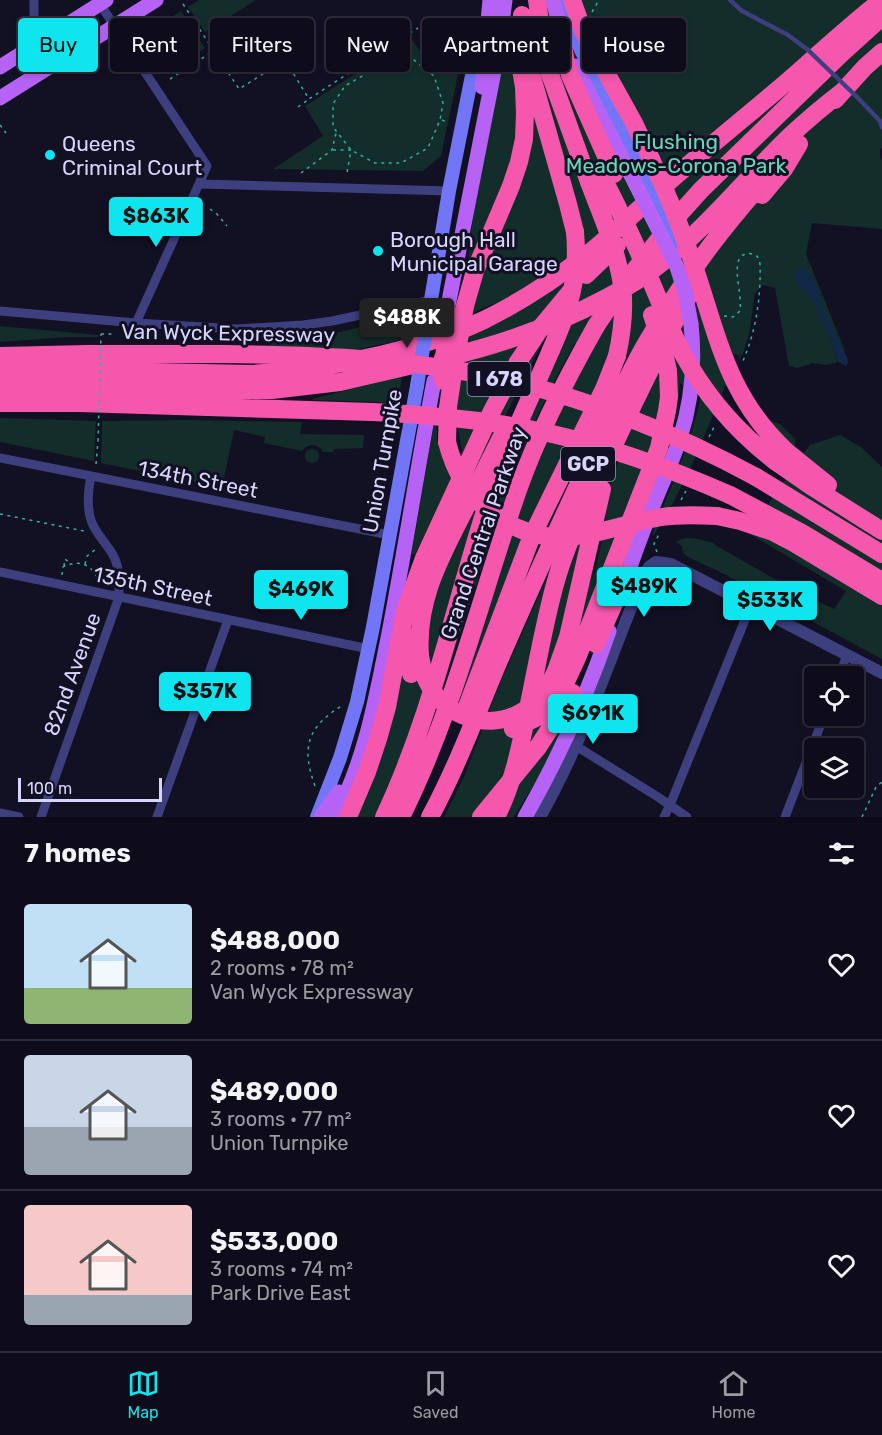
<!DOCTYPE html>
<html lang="en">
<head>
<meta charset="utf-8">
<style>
  body { margin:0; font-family:Rubik,sans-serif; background:#171523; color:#f1f3f6; height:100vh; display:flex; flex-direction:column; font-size:22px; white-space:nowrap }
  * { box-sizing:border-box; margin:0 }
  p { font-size:20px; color:#9b9ba2 }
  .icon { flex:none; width:33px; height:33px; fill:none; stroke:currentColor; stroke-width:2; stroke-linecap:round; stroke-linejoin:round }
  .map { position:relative; height:817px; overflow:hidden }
  .side { display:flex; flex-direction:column; background:#0e0c1a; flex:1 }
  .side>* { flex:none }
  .hud { position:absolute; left:18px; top:18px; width:846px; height:54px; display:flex; gap:12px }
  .fabs { position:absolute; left:804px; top:666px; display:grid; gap:12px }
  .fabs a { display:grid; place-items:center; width:60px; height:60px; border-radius:6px; background:#0e0c1a; box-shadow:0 3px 9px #0003,0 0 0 2px #2e2c39; font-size:30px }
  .scale { position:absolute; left:18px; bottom:15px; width:144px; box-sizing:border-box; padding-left:6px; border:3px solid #d7d5fc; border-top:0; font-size:16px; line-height:21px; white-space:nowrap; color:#d7d5fc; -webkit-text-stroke:4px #121023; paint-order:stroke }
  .price { position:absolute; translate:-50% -51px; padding:0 14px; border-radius:6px; background:#0fe5ee; color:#111; font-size:20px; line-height:39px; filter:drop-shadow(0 2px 3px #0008) }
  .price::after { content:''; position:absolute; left:50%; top:36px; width:18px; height:14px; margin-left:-9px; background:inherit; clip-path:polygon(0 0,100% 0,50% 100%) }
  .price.active { background:#222; color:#fff }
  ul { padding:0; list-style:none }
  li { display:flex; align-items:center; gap:18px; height:150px; padding:0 24px }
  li+li { border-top:2px solid #2e2c39 }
  li span { display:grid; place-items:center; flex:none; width:168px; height:120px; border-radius:6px; color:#555 }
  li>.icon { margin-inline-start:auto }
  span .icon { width:72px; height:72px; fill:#fffc; stroke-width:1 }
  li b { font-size:26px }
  h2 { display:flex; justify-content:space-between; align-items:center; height:72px; padding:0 24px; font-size:26px }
  .chip { padding:0 21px; border-radius:6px; background:#0e0c1a; box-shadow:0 3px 9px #0003,0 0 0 2px #2e2c39; font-size:21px; line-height:54px }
  .chip.active { background:#0fe5ee; color:#111 }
  .tab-bar { display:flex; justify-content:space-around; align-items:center; height:84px; border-top:2px solid #2e2c39; background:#0e0c1a; font-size:16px; color:#9b9ba2 }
  .tab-bar a { display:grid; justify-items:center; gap:3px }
  .tab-bar .active { color:#0fe5ee }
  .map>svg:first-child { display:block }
  .green { fill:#132d2a }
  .water { fill:#112846 }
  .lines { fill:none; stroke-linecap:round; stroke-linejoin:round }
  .path { stroke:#36afa0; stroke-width:1.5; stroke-dasharray:3 4.5; stroke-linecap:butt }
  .service { stroke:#3e3f7f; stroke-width:4.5 }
  .minor { stroke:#3e3f7f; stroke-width:9 }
  .tertiary { stroke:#3e3f7f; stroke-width:12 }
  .secondary { stroke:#7276f6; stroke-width:14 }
  .primary { stroke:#b663f5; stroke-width:15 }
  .motorway { stroke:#f557ac; stroke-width:18 }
  .path-bridge { stroke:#36afa0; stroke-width:1.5; stroke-dasharray:3 4.5; stroke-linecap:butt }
  .service-bridge { stroke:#3e3f7f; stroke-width:4.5 }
  .secondary-bridge { stroke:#7276f6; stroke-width:14 }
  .primary-bridge { stroke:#b663f5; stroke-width:15 }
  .motorway-bridge { stroke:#f557ac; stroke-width:18 }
  .poi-dot { fill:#0fe5ee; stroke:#121023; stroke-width:2 }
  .labels { text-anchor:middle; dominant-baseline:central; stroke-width:6; stroke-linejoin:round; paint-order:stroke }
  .shield { fill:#121023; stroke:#9c9abb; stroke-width:1.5 }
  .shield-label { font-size:20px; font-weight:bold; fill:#d7d5fc }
  .park-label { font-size:21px; fill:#65d8b5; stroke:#121023 }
  .poi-label { font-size:21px; fill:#d7d5fc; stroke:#121023; text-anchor:start }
  .street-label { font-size:21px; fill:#d7d5fc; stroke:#121023 }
</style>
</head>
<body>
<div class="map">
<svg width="882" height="817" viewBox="0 0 882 817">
  <rect width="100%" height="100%" fill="#121023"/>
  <!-- green -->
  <path class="green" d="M199 0H256L205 32 188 7Z
    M541 0H882V148L880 149V158L882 160V229L812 223 806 254 845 351 829 337 838 359 836 363 825 365 813 363 797 368 789 366 775 288 763 285 755 293 749 334 743 353 738 361 739 356 736 354 730 353 727 382 692 465 674 501 654 535 652 534C670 490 689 447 700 401V397L680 383 679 397 673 395 654 449 570 659 586 589 594 575 603 536 606 514V500L625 439 643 356 626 354 463 698 459 696 526 492 546 441 592 346 575 343 557 376 538 415 515 468 448 670 444 668 490 517 507 472 564 341 542 336 466 344V336L493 322V304L468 315 523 134 530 49Z
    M181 11 205 48 170 71 146 33Z
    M510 17 519 125 511 166 466 282 473 217Z
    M411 38 430 66 464 46 441 156 423 171 273 169 323 136 305 106Z
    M412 313 409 338 305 361 269 365 271 342 345 331Z
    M0 326 98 335V337H68L0 342Z
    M544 340 467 491 480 448 536 342Z
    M522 345 468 448 415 554 411 555 436 412 437 439 444 464 462 452 457 423 456 395 460 363Z
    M398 377H402L398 404 374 402 312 400 316 398Z
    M0 418 96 421 94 461 0 442Z
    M186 420 302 422 300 434 364 435 363 448 335 449 333 452H323C318 443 308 443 302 451L264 443 265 437 234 430 222 488 101 463 102 421Z
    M772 421 780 424 795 439V446L804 453 810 445 840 435 861 447 882 467V659L724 574 688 557 683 553 682 546 676 542C687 534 701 540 714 543L715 545 789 587 834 609 846 591 748 533 802 456 769 424Z
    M305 456a7 7 0 1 1 14 0a7 7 0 1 1-14 0Z
    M471 511 476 514 416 724 391 781 374 817H352L397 683 431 597Z
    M583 524 559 729 563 733 537 780 514 817H502L558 593Z
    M562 543 513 757 491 817H444L464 777 496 693Z"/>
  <!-- water -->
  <path class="water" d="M799 267H802L814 278 821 297 827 318 847 357 848 363 846 366 837 361 838 359 814 301 798 286 794 276 795 270Z"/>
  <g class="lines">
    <!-- path -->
    <path class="path" d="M183 4 239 89 285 60 309 99 418 28
      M592 12 599 0
      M391 59 414 60 434 76 443 103 440 120 428 148 401 163H375L351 150 333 127V104L345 86Z
      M359 61 365 72
      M427 70 461 66
      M170 79 212 52
      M298 107 309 99
      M442 120 449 123
      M0 125 6 133
      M333 150H351L347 173
      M301 173 332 150 336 133
      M210 209 217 214 227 226
      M724 316 733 317 740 311C742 296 735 276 738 263 739 256 745 252 752 254 758 255 759 259 760 264 761 298 756 332 742 363
      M101 334H114
      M709 437 715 425
      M96 464 98 441
      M681 500 686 491
      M0 514 84 531
      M657 552 654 544 660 532
      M85 564 87 556 96 549
      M64 566 65 559 70 563
      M62 575 63 567C81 558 94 566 99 583
      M315 786C301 747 307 727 343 705
      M862 817 876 787 882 782"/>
    <!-- service -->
    <path class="service" d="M730 0 742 11 788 35 808 50
      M857 97 880 121 882 127"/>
    <!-- minor -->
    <path class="minor" d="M34 0V45
      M100 4 207 166 136 323
      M200 184 449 191
      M0 311 136 323 237 329 303 325 332 321 431 300
      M0 458 390 535
      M0 572 369 649
      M839 676 847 655
      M576 746 658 797 687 817
      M0 813 19 817
      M41 817 119 597C119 583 120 567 113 555 107 544 97 535 92 523 86 508 88 491 91 476
      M157 817 228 620
      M664 817 670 805 751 605
      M785 817 824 716"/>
    <!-- tertiary -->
    <path class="tertiary" d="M540 817C584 740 611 655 645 573L649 567 656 562 671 564 882 673"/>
    <!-- secondary -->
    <path class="secondary" d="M566 5 574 33 581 50 642 166
      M428 318 449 191 482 25
      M317 817 340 758 357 702 373 627 417 386"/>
    <!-- primary -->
    <path class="primary" d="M553 0 563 38
      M575 66 631 175
      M0 67 106 0
      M482 87 490 0
      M0 98 156 0
      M447 311 499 46 505 0
      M624 585C632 560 641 536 651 511 660 487 672 463 680 438 692 401 695 362 691 324
      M321 817 339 792
      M335 817C366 759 376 697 389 633 405 550 418 465 434 381
      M525 817C559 757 587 696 609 631"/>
    <!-- motorway -->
    <path class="motorway" d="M537 0 543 42 550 74 589 182
      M572 0 583 31 634 123 651 159
      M560 29 566 63 570 75 614 174
      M532 77 568 204 575 232
      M835 100 865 67 882 52
      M762 195 784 169 799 144
      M634 271 675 219 701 190 842 53 882 17
      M586 275 617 245
      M465 306 475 271 511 186 519 162 524 139 525 113 524 87 519 58 522 15
      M0 356 87 354H224
      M443 358C500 345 556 325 608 297 623 289 638 281 651 271 704 232 744 180 791 135 807 120 825 105 843 91
      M0 369 252 374C331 368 412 354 484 320 523 301 560 276 594 249 623 225 650 198 679 173 715 141 753 111 789 80 820 53 850 25 882 0
      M0 386 51 385 239 390H272L340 382 413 365
      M0 403H79L372 412
      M447 442 448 407 454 367
      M787 452 828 485
      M775 461 814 488 882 531
      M756 477 882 554
      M730 495 802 533 882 581
      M717 516 740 521 773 532 794 543 882 596
      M408 637V654L411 674
      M596 644 627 574
      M420 656C416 603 438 562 462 515 476 488 490 460 504 432
      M556 671 568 637 602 489
      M553 703 563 688 577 658 659 448 667 411 669 397 668 371
      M465 712 531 538 604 389 617 356
      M538 747 573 693
      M348 817 367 772 378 739 387 707 405 611 424 558 492 411 518 362
      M384 817C430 720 452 616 484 514 501 458 528 404 551 350
      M401 817C453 713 480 599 518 490 538 433 566 379 596 326
      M430 817C457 767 476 715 498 663 527 596 557 530 588 464 608 421 626 377 650 337 683 280 722 227 766 179
      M496 817C513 784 520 749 527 713 536 671 543 629 554 588 566 542 588 500 608 457 635 401 661 344 692 290"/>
    <!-- path-bridge -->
    <path class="path-bridge" d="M98 441 101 334"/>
    <!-- service-bridge -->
    <path class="service-bridge" d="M808 50 857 97"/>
    <!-- secondary-bridge -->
    <path class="secondary-bridge" d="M642 166 660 208 671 245
      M417 386 428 318"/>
    <!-- primary-bridge -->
    <path class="primary-bridge" d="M631 175 677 267 685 292 691 324"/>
    <!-- motorway-bridge -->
    <path class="motorway-bridge" d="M651 159C669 197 684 235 697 275 720 345 730 399 787 452
      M602 176C619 209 636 244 650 279 661 304 670 330 683 354 706 396 737 432 775 461
      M589 182C600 212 614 242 620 274 626 301 623 329 617 356
      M652 315 663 348 668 371
      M596 326 624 284
      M551 350C570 308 579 278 575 232
      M224 354C311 355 398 358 483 375 580 395 669 430 756 477
      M518 362 542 326 571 291
      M454 367 465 306
      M443 381 447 311
      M372 412C431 415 491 420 548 433 611 447 671 469 730 495
      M447 442C454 470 469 497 493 514 554 558 598 528 662 517 680 514 699 515 717 516
      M420 656C422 666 423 675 428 683 444 716 487 731 520 713 537 704 548 688 556 671
      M513 729 536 718 553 703
      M481 817 538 747"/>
  </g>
  <!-- markers -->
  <g class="poi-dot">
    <circle cx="50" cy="155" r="6"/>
    <circle cx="378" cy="251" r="6"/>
  </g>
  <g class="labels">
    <!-- shield labels -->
    <g class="shield">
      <rect x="467.5" y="362" width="63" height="34" rx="4.5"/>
      <rect x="561" y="447" width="54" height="34" rx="4.5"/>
    </g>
    <g class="shield-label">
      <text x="499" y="379">I 678</text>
      <text x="588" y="464">GCP</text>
    </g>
    <!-- park labels -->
    <g class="park-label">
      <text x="676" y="141">Flushing<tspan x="676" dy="24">Meadows-Corona Park</tspan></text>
    </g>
    <!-- poi labels -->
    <g class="poi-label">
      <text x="62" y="143">Queens<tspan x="62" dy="24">Criminal Court</tspan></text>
      <text x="390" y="239">Borough Hall<tspan x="390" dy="24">Municipal Garage</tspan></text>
    </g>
    <!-- street labels -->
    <g class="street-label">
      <text transform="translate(228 333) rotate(1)">Van Wyck Expressway</text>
      <text transform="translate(382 461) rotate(-80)">Union Turnpike</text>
      <text transform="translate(198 479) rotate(11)">134th Street</text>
      <text transform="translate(483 533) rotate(-71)">Grand Central Parkway</text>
      <text transform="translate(153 586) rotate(12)">135th Street</text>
      <text transform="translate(72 674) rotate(-70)">82nd Avenue</text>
    </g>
  </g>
</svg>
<div class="fabs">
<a><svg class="icon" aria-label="locate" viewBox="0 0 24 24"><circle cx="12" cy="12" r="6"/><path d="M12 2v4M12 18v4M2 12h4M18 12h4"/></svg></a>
<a><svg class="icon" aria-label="layers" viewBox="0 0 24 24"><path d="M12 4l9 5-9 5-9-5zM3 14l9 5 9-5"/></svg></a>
</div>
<div class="scale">100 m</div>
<b class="price" style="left:156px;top:248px">$863K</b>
<b class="price active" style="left:407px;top:349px">$488K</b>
<b class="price" style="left:644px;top:618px">$489K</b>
<b class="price" style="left:301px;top:621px">$469K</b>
<b class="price" style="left:770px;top:632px">$533K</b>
<b class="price" style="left:205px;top:723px">$357K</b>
<b class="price" style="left:593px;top:745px">$691K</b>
<div class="hud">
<a class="chip active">Buy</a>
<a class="chip">Rent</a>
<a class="chip">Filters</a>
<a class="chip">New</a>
<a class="chip">Apartment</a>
<a class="chip">House</a>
</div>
</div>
<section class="side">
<h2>7 homes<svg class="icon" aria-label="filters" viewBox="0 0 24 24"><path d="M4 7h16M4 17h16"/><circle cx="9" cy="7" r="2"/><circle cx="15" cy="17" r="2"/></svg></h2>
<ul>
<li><span style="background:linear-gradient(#bfe0f5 70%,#8fb573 0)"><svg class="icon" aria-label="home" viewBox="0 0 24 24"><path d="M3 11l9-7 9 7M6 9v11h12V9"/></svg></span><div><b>$488,000</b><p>2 rooms · 78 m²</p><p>Van Wyck Expressway</p></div><svg class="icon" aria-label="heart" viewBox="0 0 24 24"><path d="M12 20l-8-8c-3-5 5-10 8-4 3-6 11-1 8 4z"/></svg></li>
<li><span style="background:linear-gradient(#c9d6e8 60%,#9aa5b1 0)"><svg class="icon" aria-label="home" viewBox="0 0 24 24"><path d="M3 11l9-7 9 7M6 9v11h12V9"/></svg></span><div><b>$489,000</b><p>3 rooms · 77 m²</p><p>Union Turnpike</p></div><svg class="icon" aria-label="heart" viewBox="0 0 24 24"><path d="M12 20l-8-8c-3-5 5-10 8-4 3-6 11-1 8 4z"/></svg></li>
<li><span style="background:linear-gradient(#f6c9c9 75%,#9aa5b1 0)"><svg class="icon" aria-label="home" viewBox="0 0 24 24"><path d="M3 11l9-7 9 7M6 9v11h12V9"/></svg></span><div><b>$533,000</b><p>3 rooms · 74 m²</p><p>Park Drive East</p></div><svg class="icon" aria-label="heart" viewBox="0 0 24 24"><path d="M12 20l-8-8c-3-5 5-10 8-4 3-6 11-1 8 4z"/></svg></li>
</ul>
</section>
<nav class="tab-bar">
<a class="active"><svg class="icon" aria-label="map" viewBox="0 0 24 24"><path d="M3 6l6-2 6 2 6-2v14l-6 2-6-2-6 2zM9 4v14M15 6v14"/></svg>Map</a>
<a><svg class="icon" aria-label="saved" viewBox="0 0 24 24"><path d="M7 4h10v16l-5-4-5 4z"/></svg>Saved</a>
<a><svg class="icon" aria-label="home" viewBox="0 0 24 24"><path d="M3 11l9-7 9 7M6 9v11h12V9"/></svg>Home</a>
</nav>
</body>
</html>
